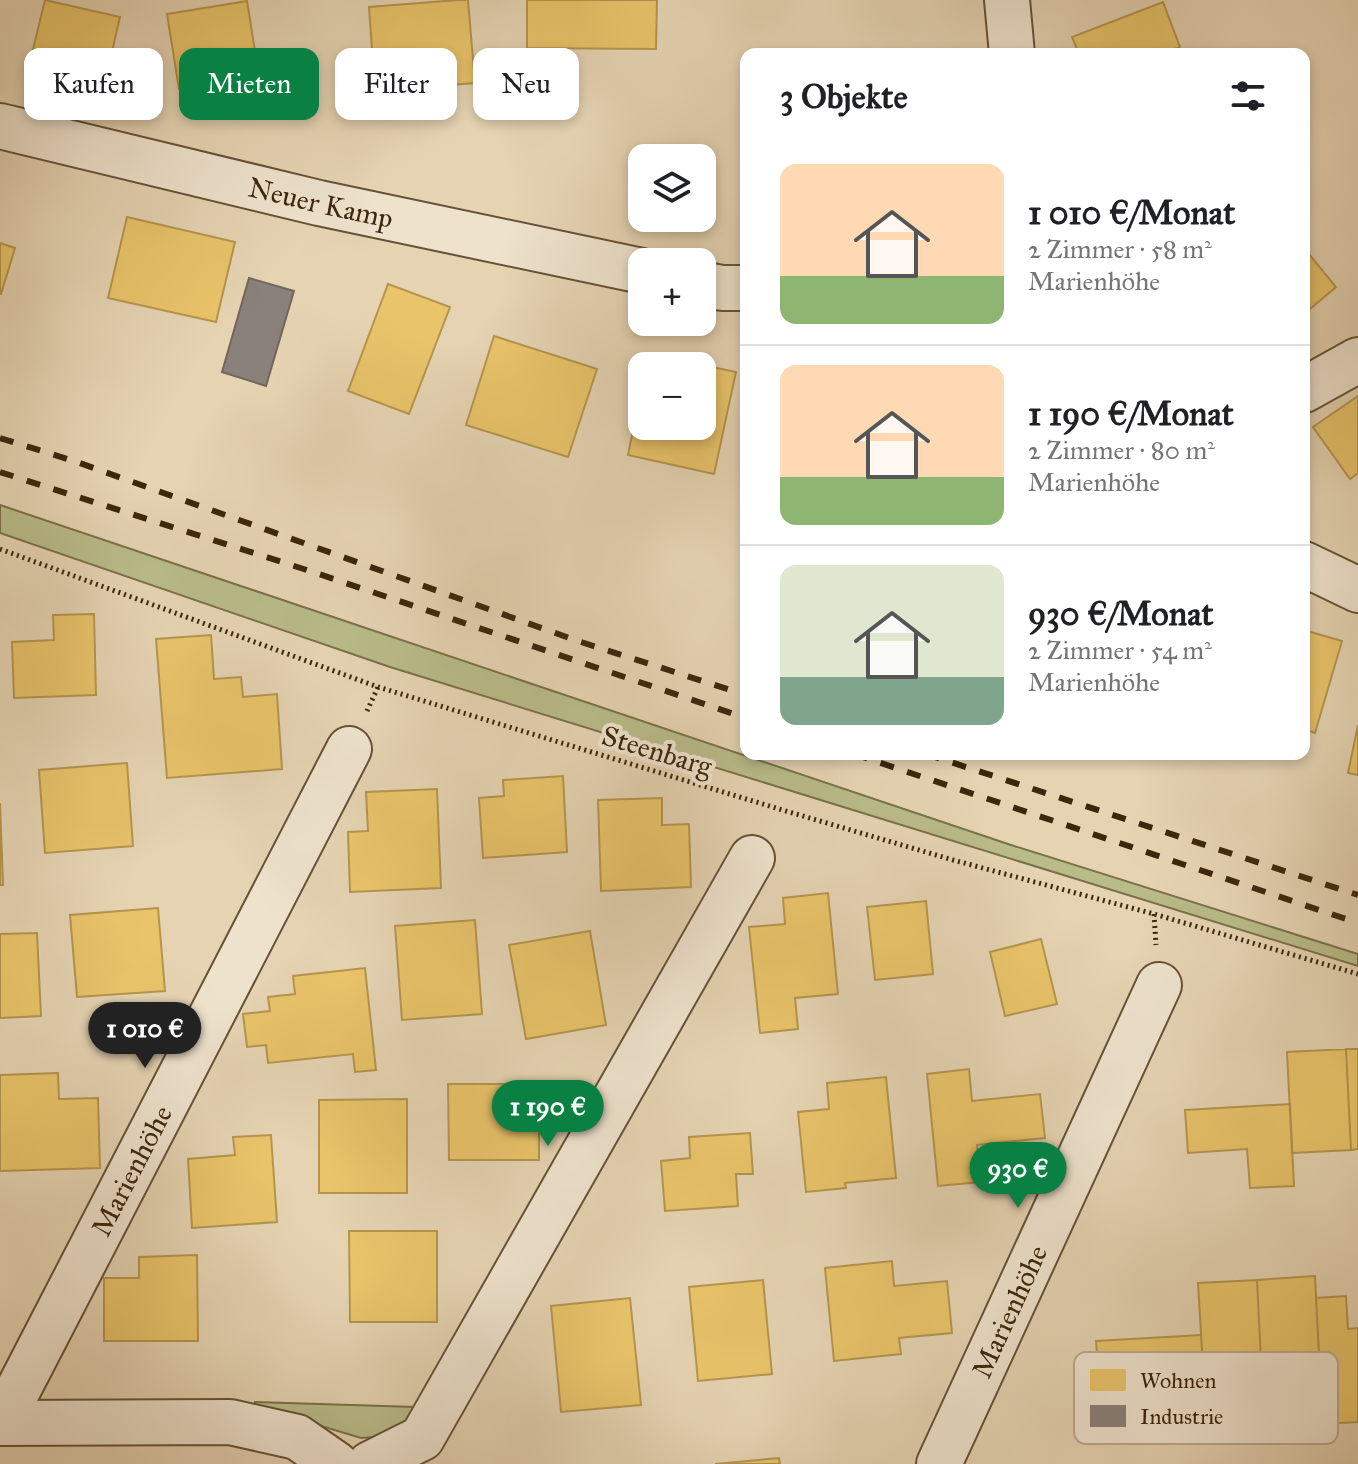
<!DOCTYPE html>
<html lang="de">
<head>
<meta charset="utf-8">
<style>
  body { margin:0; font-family:"IM FELL Great Primer",serif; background:#f2f2f2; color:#202124; height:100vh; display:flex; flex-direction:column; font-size:30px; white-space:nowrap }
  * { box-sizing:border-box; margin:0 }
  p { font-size:26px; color:#757577 }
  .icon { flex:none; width:44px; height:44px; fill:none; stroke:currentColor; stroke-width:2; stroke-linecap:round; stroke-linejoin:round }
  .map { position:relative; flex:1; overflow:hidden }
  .details { position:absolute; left:740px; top:48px; width:570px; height:712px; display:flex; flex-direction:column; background:#fff; border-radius:16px; box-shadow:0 4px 12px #0003 }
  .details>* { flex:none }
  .banner { position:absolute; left:24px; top:48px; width:596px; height:72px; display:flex; gap:16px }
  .tools { position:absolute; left:628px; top:144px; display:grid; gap:16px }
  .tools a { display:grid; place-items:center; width:88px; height:88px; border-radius:16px; background:#fff; box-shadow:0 4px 12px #0003; font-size:40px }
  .price { position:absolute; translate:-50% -68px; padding:0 18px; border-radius:28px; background:#0b8043; color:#fff; font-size:26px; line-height:52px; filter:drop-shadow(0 2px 4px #0008) }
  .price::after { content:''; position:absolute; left:50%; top:48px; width:24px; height:18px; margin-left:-12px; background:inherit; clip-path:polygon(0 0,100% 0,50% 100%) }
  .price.selected { background:#222; color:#fff }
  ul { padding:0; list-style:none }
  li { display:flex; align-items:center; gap:24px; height:200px; padding:0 40px }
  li+li { border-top:2px solid #e0e0e0 }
  li span { display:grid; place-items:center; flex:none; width:224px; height:160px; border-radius:16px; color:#555 }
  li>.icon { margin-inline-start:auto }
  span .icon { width:96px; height:96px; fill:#fffc; stroke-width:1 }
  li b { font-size:34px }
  h2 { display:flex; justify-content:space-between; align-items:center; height:96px; padding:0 40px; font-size:34px }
  .tag { padding:0 28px; border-radius:16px; background:#fff; box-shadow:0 4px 12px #0003; font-size:28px; line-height:72px }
  .tag.selected { background:#0b8043; color:#fff }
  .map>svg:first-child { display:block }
  .green { fill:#b9bb89; stroke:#7a714a; stroke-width:2 }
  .homes { fill:#e9c46a; stroke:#b5954e; stroke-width:2 }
  .industry { fill:#8a817c; stroke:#73665a; stroke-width:2 }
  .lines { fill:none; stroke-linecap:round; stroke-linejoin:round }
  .minor-casing { stroke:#665236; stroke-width:48 }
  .path { stroke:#3c270c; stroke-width:5; stroke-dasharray:2 4; stroke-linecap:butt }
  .minor { stroke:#eee2cd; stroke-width:44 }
  .rail { stroke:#3c270c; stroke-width:6; stroke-dasharray:14 14; stroke-linecap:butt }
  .labels { text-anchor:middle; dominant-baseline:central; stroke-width:8; stroke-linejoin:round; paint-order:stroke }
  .street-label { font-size:28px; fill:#3c270c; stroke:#eee2cd }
  .key { fill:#eee2cd; stroke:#b9aa93; stroke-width:2 }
  .key-label { font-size:22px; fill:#3c270c }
</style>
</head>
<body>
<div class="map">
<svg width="1358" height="1464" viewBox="0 0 1358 1464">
  <rect width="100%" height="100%" fill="#e5d3b2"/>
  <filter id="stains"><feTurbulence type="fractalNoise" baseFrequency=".0025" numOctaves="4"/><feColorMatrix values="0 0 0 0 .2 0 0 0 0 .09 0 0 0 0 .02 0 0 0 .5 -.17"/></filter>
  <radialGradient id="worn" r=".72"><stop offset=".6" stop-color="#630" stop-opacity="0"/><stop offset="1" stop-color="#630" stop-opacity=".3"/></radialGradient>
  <!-- green -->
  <path class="green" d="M0 505 1011 845 1358 954V966L390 667 0 533Z
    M255 1402 416 1407 421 1410 390 1436 361 1438 298 1419 254 1409Z"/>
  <!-- homes -->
  <path class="homes" d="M45 0 120 17 108 69 76 61 71 84 27 74Z
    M458 0H468L475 83 375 91 369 7Z
    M527 0H657L656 49 527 48Z
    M247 1 259 76 179 89 167 14Z
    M1163 2 1180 47 1162 54H1079L1072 37Z
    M127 217 235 242 216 322 108 298Z
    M0 243 15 248 1 294H0Z
    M1304 248 1336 287 1304 314Z
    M388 284 450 307 409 414 348 391Z
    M494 336 597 369 568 457 466 425Z
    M649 354 736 372 714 474 628 455 642 386V426H702V366H646Z
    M1358 396V473L1350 479 1313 427Z
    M94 614 96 695 14 698 12 642 54 640 53 615Z
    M1304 630 1342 641 1315 733 1304 729Z
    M211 635 214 679 241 677 243 697 277 694 282 769 167 778 156 639Z
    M1358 725V775L1348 773Z
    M127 763 133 846 45 853 39 770Z
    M563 776 567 852 483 858 479 798 504 796 503 780Z
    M437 789 441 888 350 892 348 832 368 831 366 792Z
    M662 798V825L689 824 691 887 601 891 598 800Z
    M0 803 3 885H0Z
    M828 893 838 994 795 998 798 1029 760 1033 749 927 785 924 783 898Z
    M926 901 933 974 875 980 867 907Z
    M158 908 165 991 77 997 70 915Z
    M475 920 482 1014 402 1020 395 926Z
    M590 931 606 1025 526 1039 509 945Z
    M37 933 41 1016 0 1018V934Z
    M1041 939 1057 1004 1005 1016 990 952Z
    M365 968 376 1070 355 1072 353 1054 268 1063 266 1045 247 1047 243 1014 270 1011 268 997 295 994 293 976Z
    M1346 1049H1358V1149L1351 1150Z
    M1346 1049 1351 1150 1292 1153 1287 1052Z
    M969 1069 972 1101 1040 1094 1045 1138 977 1145 981 1182 938 1186 927 1074Z
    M58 1073 59 1099 98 1098 100 1168 0 1171V1075Z
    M886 1077 896 1178 845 1183 846 1188 806 1192 798 1112 829 1109 827 1083Z
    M448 1084H539V1160H449Z
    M407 1099V1193H319V1100Z
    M1290 1104 1294 1186 1250 1188 1247 1149 1188 1153 1185 1110Z
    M750 1133 753 1174H736L738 1206 665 1211 661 1161 690 1158 689 1137Z
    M271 1135 277 1222 192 1228 188 1159 235 1155 233 1137Z
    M349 1231H437V1322H350Z
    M197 1255 198 1341H104V1278H139V1257Z
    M892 1261 894 1286 947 1281 952 1333 899 1338 901 1354 834 1361 825 1268Z
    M1315 1276 1320 1377 1262 1381 1257 1280Z
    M763 1280 772 1374 698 1381 689 1287Z
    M1257 1280 1262 1381 1204 1384 1198 1283Z
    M1346 1296 1348 1329 1358 1328V1422L1323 1424 1316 1298Z
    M630 1298 641 1405 561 1412 551 1306Z
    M1201 1335 1206 1417 1161 1419 1159 1380 1099 1383 1096 1341Z
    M779 1458 780 1464H715Z"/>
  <!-- industry -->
  <path class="industry" d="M249 278 294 291 266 386 222 372Z"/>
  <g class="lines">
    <defs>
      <g id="minor">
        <path d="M1007 0 1012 54"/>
        <path id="s1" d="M0 126 319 203 642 271"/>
        <path d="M702 284 722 288H746"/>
        <path d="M1304 390 1358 360"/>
        <path d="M1304 564 1358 590"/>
        <path d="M0 1423 230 1422 297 1437 336 1464"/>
        <path id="s2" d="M1 1423 349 749"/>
        <path d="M370 1464 422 1438 752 858"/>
        <path id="s3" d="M939 1464 1159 985"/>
      </g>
    </defs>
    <!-- minor casing -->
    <use href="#minor" class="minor-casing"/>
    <!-- path -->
    <path class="path" d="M0 549 378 687 779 809 953 860 1154 914 1358 974
      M367 711 378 687
      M1154 914 1156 945"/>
    <!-- minor -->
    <use href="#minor" class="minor"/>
    <!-- rail -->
    <path class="rail" d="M0 438 74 461 575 640 746 695
      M0 472 313 572 746 718
      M854 754 1358 923
      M926 754 1358 895"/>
  </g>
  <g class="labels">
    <!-- street labels -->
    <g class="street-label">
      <text stroke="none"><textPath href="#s1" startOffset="330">Neuer Kamp</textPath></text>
      <text transform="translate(657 751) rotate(17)">Steenbarg</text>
      <text stroke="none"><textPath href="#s2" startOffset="284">Marienhöhe</textPath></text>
      <text stroke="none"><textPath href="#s3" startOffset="168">Marienhöhe</textPath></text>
    </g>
  </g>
  <!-- legend -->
  <rect x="1074" y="1352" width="264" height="92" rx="12" class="key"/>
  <rect x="1090" y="1369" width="36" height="22" fill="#e9c46a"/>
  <rect x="1090" y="1405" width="36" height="22" fill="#8a817c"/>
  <g class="key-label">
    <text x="1140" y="1388">Wohnen</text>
    <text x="1140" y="1424">Industrie</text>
  </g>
  <rect width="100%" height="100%" filter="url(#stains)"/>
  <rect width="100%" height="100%" fill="url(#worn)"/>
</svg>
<div class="tools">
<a><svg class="icon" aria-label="layers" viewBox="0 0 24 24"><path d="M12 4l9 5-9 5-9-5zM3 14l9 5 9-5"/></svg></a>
<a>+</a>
<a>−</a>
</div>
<b class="price selected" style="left:145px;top:1070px">1 010 €</b>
<b class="price" style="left:548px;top:1148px">1 190 €</b>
<b class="price" style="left:1018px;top:1210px">930 €</b>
<div class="banner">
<a class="tag">Kaufen</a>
<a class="tag selected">Mieten</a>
<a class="tag">Filter</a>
<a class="tag">Neu</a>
</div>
<section class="details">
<h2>3 Objekte<svg class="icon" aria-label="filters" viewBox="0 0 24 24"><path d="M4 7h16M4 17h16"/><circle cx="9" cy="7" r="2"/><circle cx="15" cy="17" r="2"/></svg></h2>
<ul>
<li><span style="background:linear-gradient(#ffd9b3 70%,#8fb573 0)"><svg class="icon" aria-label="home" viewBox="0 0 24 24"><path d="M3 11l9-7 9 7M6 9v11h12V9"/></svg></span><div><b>1 010 €/Monat</b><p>2 Zimmer · 58 m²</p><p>Marienhöhe</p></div></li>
<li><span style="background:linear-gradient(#ffd9b3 70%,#8fb573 0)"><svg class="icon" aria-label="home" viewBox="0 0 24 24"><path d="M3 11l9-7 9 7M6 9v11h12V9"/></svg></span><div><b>1 190 €/Monat</b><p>2 Zimmer · 80 m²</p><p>Marienhöhe</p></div></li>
<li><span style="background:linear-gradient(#dfe7d0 70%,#7fa58c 0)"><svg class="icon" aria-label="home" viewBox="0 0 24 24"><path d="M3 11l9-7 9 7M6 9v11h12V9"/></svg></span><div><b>930 €/Monat</b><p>2 Zimmer · 54 m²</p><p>Marienhöhe</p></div></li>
</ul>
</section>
</div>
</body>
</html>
